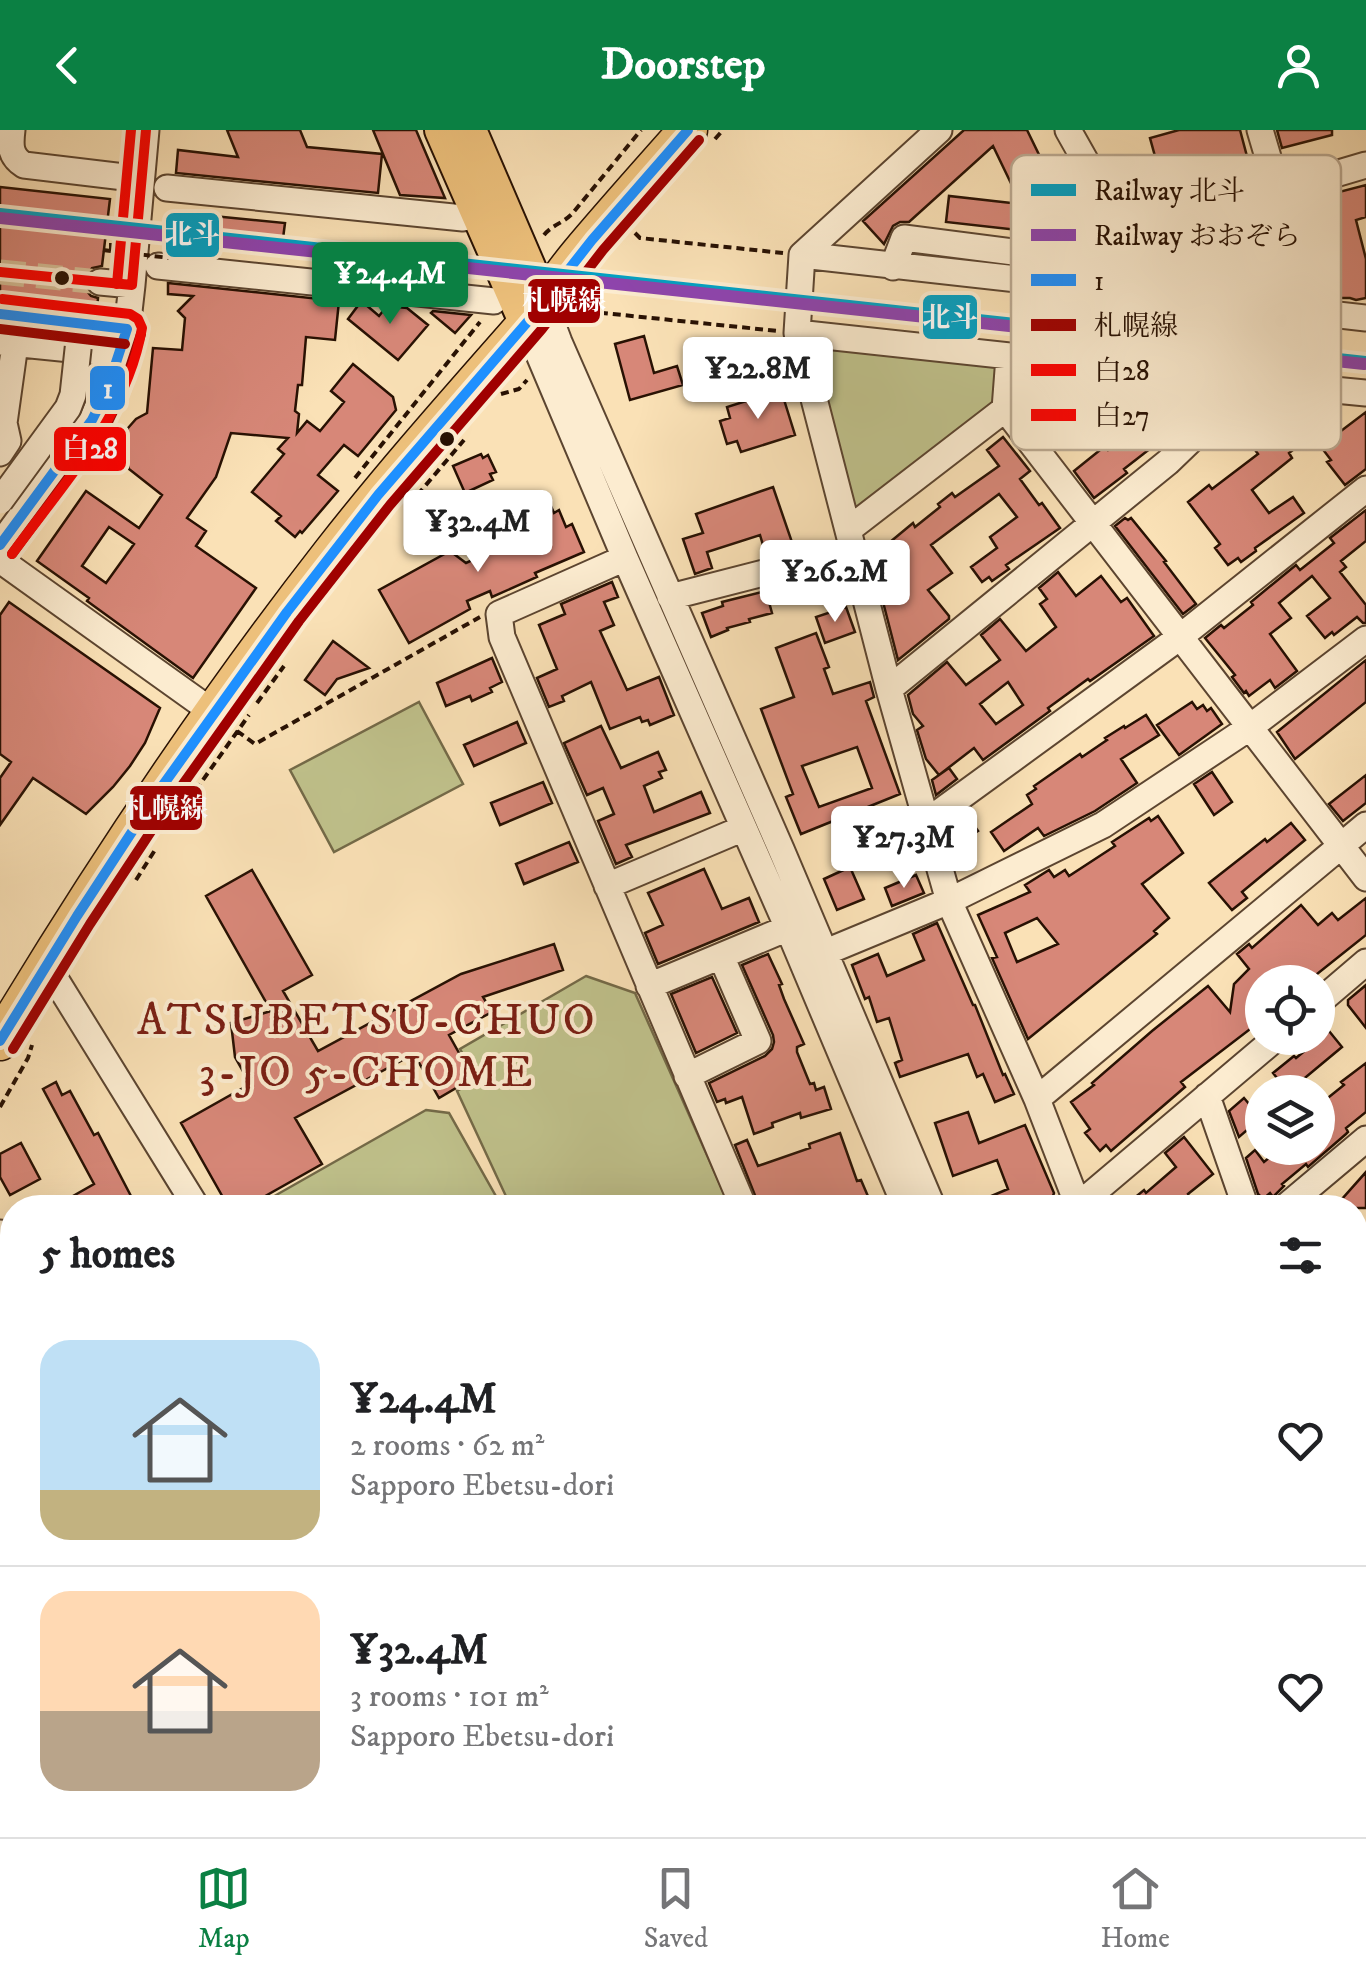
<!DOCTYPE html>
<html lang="en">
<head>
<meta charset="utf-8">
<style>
  body { margin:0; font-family:"IM FELL DW Pica","Noto Serif JP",serif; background:#f6f6f6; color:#202124; height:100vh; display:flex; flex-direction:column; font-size:38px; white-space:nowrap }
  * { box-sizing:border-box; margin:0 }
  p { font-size:32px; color:#757577 }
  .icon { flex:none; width:55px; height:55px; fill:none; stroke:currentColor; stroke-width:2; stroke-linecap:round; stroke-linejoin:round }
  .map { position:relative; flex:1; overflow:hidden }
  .sheet { position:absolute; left:0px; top:1065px; width:1368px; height:642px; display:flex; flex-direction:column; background:#fff; border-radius:40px 40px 0 0; box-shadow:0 10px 40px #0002 }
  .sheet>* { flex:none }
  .tools { position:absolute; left:1245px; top:835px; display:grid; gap:20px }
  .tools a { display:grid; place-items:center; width:90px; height:90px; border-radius:50%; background:#fff; box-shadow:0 10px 40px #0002; font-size:50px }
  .price { position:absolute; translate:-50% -85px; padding:0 22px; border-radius:10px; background:#fff; color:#222; font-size:32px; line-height:65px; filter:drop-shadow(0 2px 5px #0008) }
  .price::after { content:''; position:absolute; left:50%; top:60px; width:30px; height:22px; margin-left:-15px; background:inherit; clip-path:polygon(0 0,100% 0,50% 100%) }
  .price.on { background:#0b8043; color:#fff }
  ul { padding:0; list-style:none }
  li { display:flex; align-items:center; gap:30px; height:250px; padding:0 40px }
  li+li { border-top:2px solid #e0e0e0 }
  li span { display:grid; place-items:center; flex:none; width:280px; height:200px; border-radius:30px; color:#555 }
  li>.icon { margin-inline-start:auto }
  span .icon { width:120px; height:120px; fill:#fffc; stroke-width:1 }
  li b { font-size:42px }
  h2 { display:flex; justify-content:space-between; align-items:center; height:120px; padding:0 40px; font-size:42px }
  header { display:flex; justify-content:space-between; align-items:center; height:130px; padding:0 40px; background:#0b8043; color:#fff; font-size:45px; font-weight:800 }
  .tabs { display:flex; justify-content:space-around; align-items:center; height:140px; border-top:2px solid #e0e0e0; background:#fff; font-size:28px; color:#757577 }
  .tabs a { display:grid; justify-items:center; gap:5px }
  .tabs .on { color:#0b8043 }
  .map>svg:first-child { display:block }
  .green { fill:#c0c28c; stroke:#746a48; stroke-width:2.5 }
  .building { fill:#d78778; stroke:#281103; stroke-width:2.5; fill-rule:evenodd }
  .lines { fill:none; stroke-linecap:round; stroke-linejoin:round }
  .minor-tunnel { stroke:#dac29b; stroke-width:25; stroke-dasharray:25 12; stroke-linecap:butt }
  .minor-casing { stroke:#5c4530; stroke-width:29 }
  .major-casing { stroke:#281103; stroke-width:36 }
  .highway-casing { stroke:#281103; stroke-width:41 }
  .path { stroke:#281103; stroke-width:4; stroke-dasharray:8 5; stroke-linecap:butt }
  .minor { stroke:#fcecd0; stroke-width:25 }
  .major { stroke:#edc07b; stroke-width:32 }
  .highway { stroke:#edc07b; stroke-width:38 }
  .minor-bridge-casing { stroke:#5c4530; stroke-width:29; stroke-linecap:butt }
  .path-bridge { stroke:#281103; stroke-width:4; stroke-dasharray:8 5; stroke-linecap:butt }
  .minor-bridge { stroke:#fcecd0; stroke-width:25 }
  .bus-1-casing { stroke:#fcecd0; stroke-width:18 }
  .bus-2-casing { stroke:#fcecd0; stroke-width:18 }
  .bus-3-casing { stroke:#fcecd0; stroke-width:18 }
  .bus-4-casing { stroke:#fcecd0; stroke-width:18 }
  .bus-1 { stroke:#1e90ff; stroke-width:10 }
  .bus-2 { stroke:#a00000; stroke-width:10 }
  .bus-3 { stroke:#f00; stroke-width:10 }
  .bus-4 { stroke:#f00; stroke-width:10 }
  .rail-1-casing { stroke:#fcecd0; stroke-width:20 }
  .rail-2-casing { stroke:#fcecd0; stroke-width:20 }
  .rail-1 { stroke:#02a1c4; stroke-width:12 }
  .rail-2 { stroke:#8e44ad; stroke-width:12 }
  .bus-dot { fill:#281103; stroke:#fcecd0; stroke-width:4 }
  .labels { text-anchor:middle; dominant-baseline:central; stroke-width:8; stroke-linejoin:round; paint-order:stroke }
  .neighbourhood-label { font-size:45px; letter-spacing:2.5px; fill:#7a1f14; stroke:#fcecd0 }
  .key { fill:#fcecd0; stroke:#bcaa92; stroke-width:2.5 }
  .key-label { font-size:28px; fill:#281103 }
  .line-badge { stroke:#fcecd0; stroke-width:4 }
  .badge-label { font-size:28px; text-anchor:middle; font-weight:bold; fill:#fff }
</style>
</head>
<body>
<header><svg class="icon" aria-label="back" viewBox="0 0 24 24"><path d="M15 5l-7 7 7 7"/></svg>Doorstep<svg class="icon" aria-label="person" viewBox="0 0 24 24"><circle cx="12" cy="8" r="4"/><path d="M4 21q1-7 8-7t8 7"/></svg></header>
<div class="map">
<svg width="1366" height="1707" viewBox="0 0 1366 1707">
  <rect width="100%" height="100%" fill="#fae1b6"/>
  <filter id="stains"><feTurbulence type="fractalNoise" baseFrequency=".002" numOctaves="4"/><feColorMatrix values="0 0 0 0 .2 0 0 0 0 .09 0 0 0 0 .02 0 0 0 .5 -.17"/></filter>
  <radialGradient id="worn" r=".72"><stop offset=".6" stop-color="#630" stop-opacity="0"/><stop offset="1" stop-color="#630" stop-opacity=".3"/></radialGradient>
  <!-- green -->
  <path class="green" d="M810 213 1002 234 999 273 857 388Z
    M419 572 463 654 334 722 290 640Z
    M586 846 635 863 730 1077H511L457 961 477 949 460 919Z
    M426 980 449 983 502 1077H255Z"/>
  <!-- building -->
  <path class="building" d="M227 0H300L307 17 382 24 378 63 176 43 178 20 238 27Z
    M373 0H416L445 68 400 65Z
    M964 0H1027L1083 115 1050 132 1035 102 946 92 949 66 1021 74 993 16 909 92H900L893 96 884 114 863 91Z
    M1179 0H1240L1253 49H1249L1254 109 1123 119 1122 96 1123 80 1169 77 1150 8Z
    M1277 0H1332V5L1282 18Z
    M1366 55V87L1356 90 1366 129V168L1356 170 1350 168H1335L1320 108 1314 110V106L1290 113 1288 106 1293 74Z
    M0 57 110 69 102 136 92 138 84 150 86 160 91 166 98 168 97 179 84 180 73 187 66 192 64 200 12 194 13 187 0 186Z
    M173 82 285 93 281 124 170 112Z
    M168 153 339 171 335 210 306 207 302 255H298L295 281 299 284 297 303 307 291 320 301 344 272 331 261 353 234 393 267 396 280 358 326 344 315 318 345 338 361 302 403 300 401 295 407 276 391 281 386 252 362 284 324 278 319 288 308 231 303 216 347 187 388 206 401 196 416 256 458 193 548 87 471 89 468 37 431 86 361 139 398 162 365 129 339 122 318 128 298 136 289 147 283 153 218 182 220 185 188 178 181 193 166 168 164ZM109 397 134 414 106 453 82 436Z
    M360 173 365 174 379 186 387 176 407 178 428 195 398 230 348 189Z
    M433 181 471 185 455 203 431 183Z
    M644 206 654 243 677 236 683 255 630 270 615 214Z
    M1141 258 1172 298 1149 315 1151 318 1124 339 1127 343 1094 368 1074 341 1105 316 1108 320 1140 296 1122 272Z
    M781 260 795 305 741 322 737 311 727 314 720 291 730 288 727 277Z
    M1302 273 1306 274 1309 278 1315 274 1337 304 1366 282V339L1345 355 1327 332 1331 330 1312 305 1289 323 1292 328 1252 360 1269 383 1293 367 1304 383 1255 418 1256 421 1241 432 1238 428 1228 435 1215 418 1220 414 1188 372 1209 355 1212 359 1258 324 1243 303 1245 301 1241 295 1258 282 1266 293 1289 275 1293 280Z
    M1003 307 1030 341 1020 349 1039 375 1042 373 1060 398 1006 435 1009 439 992 451 989 447 982 452 971 437 997 418 990 407 1017 387 999 364 931 415 952 443 928 460 949 486V489L898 530 882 468 887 464 879 454 872 427 913 393 915 397 940 377 938 374 952 363 955 367 999 336 987 320Z
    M481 324 483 328 488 325 496 342 490 344 493 350 465 363 453 336Z
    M773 357 794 418 766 425 760 405 707 422 712 438 695 444 683 409 703 403 696 384Z
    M550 374 554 383 559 380 566 397 572 394 584 422 535 443 537 447 492 467 490 461 467 471 470 479 409 513 379 460 450 421 466 433 529 404 525 395 534 391 530 382Z
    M1366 380V411L1341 431 1346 437 1340 442 1366 475V493H1363L1357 487 1334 505 1332 502 1325 508 1307 486 1330 468 1312 446 1279 473 1291 488 1270 504 1297 541 1275 558 1270 550 1249 566 1246 561 1244 563 1232 547 1235 545 1205 508 1221 495 1224 498 1253 475 1251 472 1296 435 1300 440 1334 413 1330 408Z
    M1125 388 1128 390 1131 388 1166 431 1164 432 1196 474 1183 484 1115 396Z
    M1058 442 1076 466 1101 446 1121 472 1127 468 1154 506 1090 551 1088 549 1048 578 1050 581 983 630 974 618 939 645 926 629 917 600 923 596 913 584 908 565 947 532 966 555 1000 530 981 505 1000 489 1026 521 1056 497 1040 474 1047 469 1039 458ZM1008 552 1023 575 996 594 980 574Z
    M612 452 618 467 604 472 614 495 600 501 627 560 659 547 674 585 650 595 648 590 642 592 640 587 610 599 591 552 562 566 564 571 549 577 537 548 557 539 539 495 565 484 561 474Z
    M766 461 772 483 749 489 750 492 727 498 728 500 711 507 702 483 723 476 722 472Z
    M9 472 160 578 145 613 130 636 113 657 86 684 33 648 0 695V648L11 632 0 624V485Z
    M846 477 855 502 825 513 816 487Z
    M816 503 829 537 824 539 833 564 870 552 874 567 866 571 900 664 801 704 786 667 793 664 761 579 794 567 776 518ZM857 617 872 658 819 677 802 636Z
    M333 511 369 538 337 549 325 565 305 550Z
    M492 528 502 552 490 558 492 562 472 571 470 566 446 576 437 553Z
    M1366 530V572L1295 629 1277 602Z
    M1192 572 1197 579 1203 575 1207 581 1211 578 1222 594 1179 625 1157 595Z
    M1146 585 1159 605 1121 629 1137 653 1095 681 1044 706 1038 698 1004 721 991 702 1032 674 1027 665 1036 659 1034 656 1080 624 1082 627 1107 610 1105 608 1124 596 1125 598Z
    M517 592 526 613 474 636 464 615Z
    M601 596 621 638 658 622 666 640 659 642 662 648 644 656 654 682 701 662 710 683 626 715 632 727 616 734 598 691 614 684 603 658 587 665 564 613Z
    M949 638 957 649 936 665 932 650Z
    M1212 642 1232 672 1214 685 1194 654Z
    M1366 645V673L1343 691 1329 674Z
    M543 652 552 673 500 695 491 673Z
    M966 684 978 701 951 719 945 698Z
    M1158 686 1183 723 1142 754 1169 788 1154 801 1157 804 1028 909 992 828 997 827 978 785 1030 762 1025 755 1049 740 1054 747 1065 740 1069 746 1115 716 1112 712 1149 688 1151 691ZM1037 788 1058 814 1017 832 1005 803Z
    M1291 693 1305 710 1242 762 1247 768 1232 780 1209 753 1265 709 1267 712Z
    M569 712 578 732 524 754 516 734Z
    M850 737 864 769 837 780 824 749Z
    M704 739 722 779 749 768 759 792 658 834 645 803 663 795 648 763Z
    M252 740 312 845 283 861 318 921 461 844 554 814 563 840 483 867 492 882 449 905 473 948 439 968 414 924 295 988 322 1034 244 1078H229L181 993 250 954 235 927 231 893 271 881 206 766Z
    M916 745 924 763 892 776 885 758Z
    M1366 768V805L1307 852H1262V890L1181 952 1185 957 1111 1021 1106 1015 1100 1021 1085 1003 1090 999 1071 972 1094 955 1092 953 1152 901 1208 856 1230 882 1234 854 1249 839 1237 824 1249 814 1252 818 1301 775 1318 795 1332 783 1338 790Z
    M937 793 973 875H975L1003 945 1005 944 1014 964 995 972 983 944 977 947 968 924 900 947 895 933 902 930 889 888 877 892 869 867 865 869 852 835 878 824 887 846 924 830 913 804Z
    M768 824 782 854 779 855 784 869 804 914 797 917V922L810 954 814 953 816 960 824 957 831 979 801 988 800 983 772 993 773 997 754 1004 742 967 726 973 725 969 717 972 709 953 765 926 772 919 774 912 773 905 742 835Z
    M712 847 737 903 696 923 671 864Z
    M1366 855V898L1348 875V870Z
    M1329 901 1342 917 1288 962 1273 943 1294 926 1296 928Z
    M1366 933V982L1346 998 1348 1002 1346 1004 1308 1037 1306 1034 1282 1054 1284 1056 1273 1067 1270 1063 1263 1069 1258 1064 1246 1028 1255 1020 1264 1032 1281 1018H1318V981L1327 975 1324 971 1344 955 1341 952Z
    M56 952 62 965 70 961 94 1005 98 1003 132 1068 115 1078H52L94 1054 43 959Z
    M1244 968 1261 988 1239 1007 1229 981Z
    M968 982 979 1013 1025 995 1054 1063 1052 1069 1031 1078H1025L1018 1072 1005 1078H963L1008 1059 997 1030 953 1046 935 993Z
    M840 1003 857 1051 861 1050 873 1078H760L735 1015 747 1010 758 1036 810 1018 809 1014Z
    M1184 1007 1213 1044 1188 1064 1194 1078H1122L1144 1060 1146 1063 1176 1037 1165 1023Z
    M21 1013 40 1049 10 1065 0 1047V1024Z
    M1366 1042V1078H1334Z"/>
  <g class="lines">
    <!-- minor-tunnel -->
    <path class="minor-tunnel" d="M0 142 100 152
      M0 184 90 195"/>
    <defs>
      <path id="minor" d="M12 0C10 16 10 26 24 35L141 49
        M939 0 802 125 797 203 889 559 949 771 1037 969 1079 1078
        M1068 0 1108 71 1098 159
        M167 58 463 88
        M1278 61 1366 35
        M802 125 1366 188
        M158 136 494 171
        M893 137 904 108 1029 124
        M100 152 132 155
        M544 172 559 212 781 719 933 1078
        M526 194 625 428 788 798 906 1078
        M90 195 127 199
        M797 203 1251 252 1366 263
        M0 212 120 224
        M1009 227 1005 279 1366 748
        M0 323 8 311 4 293 15 214
        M848 400 1005 279
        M0 415 92 290 120 224 127 199 132 155 146 0
        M625 428 499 484 502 507 744 1078
        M0 430 214 583
        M670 467 853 420
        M889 559 1168 332 1251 252 1278 61 1260 0
        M926 692 1180 507 1366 359
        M607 756 744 698
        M826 822 949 771 1103 695 1249 598 1366 509
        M46 834 197 1078
        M649 856 788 798
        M1318 873 1366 832
        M687 946 758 911 721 826
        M1207 966 1246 1078
        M1037 969 1366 695
        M1075 1078 1276 908
        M1284 1078 1366 1009
        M0 1103 12 1122
        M0 1153 12 1172
        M1355 1186 1366 1180
        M0 1281 12 1258
        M1355 1373 1366 1404
        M1355 1520 1366 1516
        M0 1555 12 1567
        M0 1605 12 1593
        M1355 1650 1366 1647
        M396 1695 405 1707
        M429 1695 439 1707
        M602 1695 615 1707
        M1137 1695 1201 1703 1225 1695
        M1291 1695 1294 1707
        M49 1707 62 1695
        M230 1707 243 1695
        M773 1707 791 1695
        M823 1707 842 1695
        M1048 1707 1049 1695
        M1072 1707 1075 1695"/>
      <path id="major" d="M441 0 526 194
        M470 0 544 172"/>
      <path id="highway" d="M0 911C101 743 211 578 332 423 393 345 458 272 523 198 543 175 559 149 578 126 614 83 651 42 688 0"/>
    </defs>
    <!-- minor casing -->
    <use href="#minor" class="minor-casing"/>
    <!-- major casing -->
    <use href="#major" class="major-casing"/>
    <!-- highway casing -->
    <use href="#highway" class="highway-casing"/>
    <!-- path -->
    <path class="path" d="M715 9 723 0
      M635 103 640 108 783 123
      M544 105C552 95 563 93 572 84L641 0
      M111 121V103
      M574 180 778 201
      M501 264 519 259 527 250
      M355 348 480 192
      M409 375 464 310
      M257 573 284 536
      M237 601 255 614 480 487
      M188 671 249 585
      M136 750 155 720
      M0 977 28 928 32 915"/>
    <!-- minor -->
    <use href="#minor" class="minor"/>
    <!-- major -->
    <use href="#major" class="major"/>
    <!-- highway -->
    <use href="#highway" class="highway"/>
    <defs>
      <path id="minor-bridge" d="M0 371 68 278 73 265 80 201"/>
    </defs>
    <!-- minor-bridge casing -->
    <use href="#minor-bridge" class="minor-bridge-casing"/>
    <!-- path-bridge -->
    <path class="path-bridge" d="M103 120 170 128"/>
    <!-- minor-bridge -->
    <use href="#minor-bridge" class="minor-bridge"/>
    <defs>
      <path id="bus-1" d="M0 184 127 199 107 260 92 290 0 415
        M0 911 77 786 158 662 287 482 378 365 530 189 592 110 688 0"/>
      <path id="bus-2" d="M0 199 125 214
        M12 424 105 298 121 265 141 204
        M13 919 90 794 171 671 299 491 390 375 542 199 603 120 699 10"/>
      <path id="bus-3" d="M117 154 131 0
        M2 169 130 184 138 189 142 198C127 286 63 354 12 424"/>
      <path id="bus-4" d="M0 142 132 155
        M132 155 146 0"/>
    </defs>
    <!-- bus-1 casing -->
    <use href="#bus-1" class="bus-1-casing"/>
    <!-- bus-2 casing -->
    <use href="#bus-2" class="bus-2-casing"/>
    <!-- bus-3 casing -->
    <use href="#bus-3" class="bus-3-casing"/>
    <!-- bus-4 casing -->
    <use href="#bus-4" class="bus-4-casing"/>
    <!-- bus-1 -->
    <use href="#bus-1" class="bus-1"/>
    <!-- bus-2 -->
    <use href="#bus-2" class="bus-2"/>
    <!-- bus-3 -->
    <use href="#bus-3" class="bus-3"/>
    <!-- bus-4 -->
    <use href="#bus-4" class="bus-4"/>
    <defs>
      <path id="rail-1" d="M0 84 1366 232"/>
      <path id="rail-2" d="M0 88 1364 234"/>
    </defs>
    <!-- rail-1 casing -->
    <use href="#rail-1" class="rail-1-casing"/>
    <!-- rail-2 casing -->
    <use href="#rail-2" class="rail-2-casing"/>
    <!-- rail-1 -->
    <use href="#rail-1" class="rail-1"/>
    <!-- rail-2 -->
    <use href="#rail-2" class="rail-2"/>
  </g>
  <!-- markers -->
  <g class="bus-dot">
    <circle cx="62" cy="148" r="9"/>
    <circle cx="447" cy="309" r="9"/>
  </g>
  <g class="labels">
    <!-- neighbourhood labels -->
    <g class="neighbourhood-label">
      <text x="367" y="891">ATSUBETSU-CHUO<tspan x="367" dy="52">3-JO 5-CHOME</tspan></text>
    </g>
  </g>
  <!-- legend -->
  <rect x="1011" y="25" width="330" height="295" rx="15" class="key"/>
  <rect x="1031" y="54" width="45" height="12" fill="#02a1c4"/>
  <rect x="1031" y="99" width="45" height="12" fill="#8e44ad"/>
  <rect x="1031" y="144" width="45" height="12" fill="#1e90ff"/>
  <rect x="1031" y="189" width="45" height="12" fill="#a00000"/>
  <rect x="1031" y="234" width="45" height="12" fill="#f00"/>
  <rect x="1031" y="279" width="45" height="12" fill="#f00"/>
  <g class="key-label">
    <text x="1094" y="70">Railway 北斗</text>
    <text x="1094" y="115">Railway おおぞら</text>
    <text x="1094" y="160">1</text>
    <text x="1094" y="205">札幌線</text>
    <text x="1094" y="250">白28</text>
    <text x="1094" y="295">白27</text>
  </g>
  <g class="line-badge">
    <rect x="164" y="81" width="57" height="48" rx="10" fill="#02a1c4"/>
    <rect x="526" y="147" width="76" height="48" rx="10" fill="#a00000"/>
    <rect x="921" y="163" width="58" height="48" rx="10" fill="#02a1c4"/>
    <rect x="88" y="234" width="39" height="48" rx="10" fill="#1e90ff"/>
    <rect x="52" y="295" width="76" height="48" rx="10" fill="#f00"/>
    <rect x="128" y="654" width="76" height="48" rx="10" fill="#a00000"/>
  </g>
  <g class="badge-label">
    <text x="192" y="114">北斗</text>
    <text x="564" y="180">札幌線</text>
    <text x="950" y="197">北斗</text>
    <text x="108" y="268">1</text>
    <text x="90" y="328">白28</text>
    <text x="166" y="688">札幌線</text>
  </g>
  <rect width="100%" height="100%" filter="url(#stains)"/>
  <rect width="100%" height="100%" fill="url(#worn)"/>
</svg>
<div class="tools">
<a><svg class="icon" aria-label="locate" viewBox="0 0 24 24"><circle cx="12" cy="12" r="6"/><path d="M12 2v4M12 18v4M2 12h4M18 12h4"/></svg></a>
<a><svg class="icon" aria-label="layers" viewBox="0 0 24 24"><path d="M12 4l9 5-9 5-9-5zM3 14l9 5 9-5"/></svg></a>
</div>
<b class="price on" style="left:390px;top:197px">¥24.4M</b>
<b class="price" style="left:758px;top:292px">¥22.8M</b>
<b class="price" style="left:478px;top:445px">¥32.4M</b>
<b class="price" style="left:835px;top:495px">¥26.2M</b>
<b class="price" style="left:904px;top:761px">¥27.3M</b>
<section class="sheet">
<h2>5 homes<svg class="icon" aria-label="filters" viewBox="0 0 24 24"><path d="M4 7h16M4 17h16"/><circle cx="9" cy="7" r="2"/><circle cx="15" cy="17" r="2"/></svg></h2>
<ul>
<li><span style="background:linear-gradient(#bfe0f5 75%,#c2b280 0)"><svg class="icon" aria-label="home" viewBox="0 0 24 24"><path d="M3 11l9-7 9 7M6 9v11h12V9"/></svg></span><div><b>¥24.4M</b><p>2 rooms · 62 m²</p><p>Sapporo Ebetsu-dori</p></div><svg class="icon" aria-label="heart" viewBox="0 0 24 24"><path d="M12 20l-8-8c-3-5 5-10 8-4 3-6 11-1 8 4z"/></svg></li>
<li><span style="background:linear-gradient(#ffd9b3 60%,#b9a48a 0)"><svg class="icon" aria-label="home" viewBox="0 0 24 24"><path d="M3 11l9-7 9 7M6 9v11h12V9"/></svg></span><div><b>¥32.4M</b><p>3 rooms · 101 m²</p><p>Sapporo Ebetsu-dori</p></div><svg class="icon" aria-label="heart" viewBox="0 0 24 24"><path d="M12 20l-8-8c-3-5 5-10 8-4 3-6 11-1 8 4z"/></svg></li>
</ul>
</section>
</div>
<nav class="tabs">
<a class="on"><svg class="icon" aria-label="map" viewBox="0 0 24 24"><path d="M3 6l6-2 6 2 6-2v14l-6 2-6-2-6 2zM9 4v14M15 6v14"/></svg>Map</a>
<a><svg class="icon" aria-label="saved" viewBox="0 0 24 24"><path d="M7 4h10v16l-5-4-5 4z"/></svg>Saved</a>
<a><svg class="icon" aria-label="home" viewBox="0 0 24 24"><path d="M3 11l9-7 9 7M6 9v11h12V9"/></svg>Home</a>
</nav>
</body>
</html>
